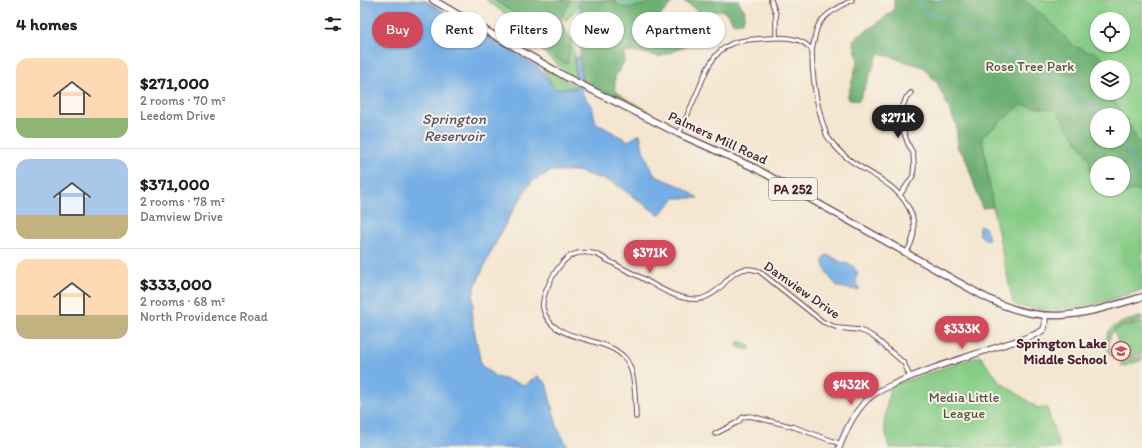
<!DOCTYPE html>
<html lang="en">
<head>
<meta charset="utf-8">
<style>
  body { margin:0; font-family:Itim,sans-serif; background:#f2f2f2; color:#202124; height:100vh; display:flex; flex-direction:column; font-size:15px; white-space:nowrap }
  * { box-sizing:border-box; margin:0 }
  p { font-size:13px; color:#757577 }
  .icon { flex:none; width:22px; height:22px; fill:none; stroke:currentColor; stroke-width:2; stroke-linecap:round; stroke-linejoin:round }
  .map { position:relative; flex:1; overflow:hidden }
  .drawer { display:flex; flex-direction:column; background:#fff; width:360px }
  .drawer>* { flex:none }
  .hud { position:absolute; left:12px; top:12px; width:380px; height:36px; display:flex; gap:8px }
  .buttons { position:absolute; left:730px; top:12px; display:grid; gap:8px }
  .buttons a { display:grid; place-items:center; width:40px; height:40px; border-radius:50%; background:#fff; box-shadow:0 1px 3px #0004; font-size:20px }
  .price { position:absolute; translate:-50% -34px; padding:0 9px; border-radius:14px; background:#d1495b; color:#fff; font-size:13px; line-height:26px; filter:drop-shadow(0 1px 2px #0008) }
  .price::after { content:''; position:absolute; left:50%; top:24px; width:12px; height:9px; margin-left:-6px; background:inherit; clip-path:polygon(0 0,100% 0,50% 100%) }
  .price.current { background:#222; color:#fff }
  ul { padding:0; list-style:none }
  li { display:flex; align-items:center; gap:12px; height:100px; padding:0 16px }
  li+li { border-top:1px solid #e0e0e0 }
  li span { display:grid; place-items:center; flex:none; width:112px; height:80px; border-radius:12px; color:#555 }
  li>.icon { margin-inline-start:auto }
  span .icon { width:48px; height:48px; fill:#fffc; stroke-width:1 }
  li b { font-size:17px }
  h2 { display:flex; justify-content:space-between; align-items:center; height:48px; padding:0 16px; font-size:17px }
  .pill { padding:0 14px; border-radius:18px; background:#fff; box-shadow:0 1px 3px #0004; font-size:14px; line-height:36px }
  .pill.current { background:#d1495b; color:#fff }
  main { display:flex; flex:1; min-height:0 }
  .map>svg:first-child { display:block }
  .green { fill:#87cc86; stroke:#687658; fill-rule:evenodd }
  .forest { fill:#6db073; stroke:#5c684f }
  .water { fill:#74afe5; stroke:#5f6788 }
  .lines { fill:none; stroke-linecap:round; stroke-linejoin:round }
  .stream { stroke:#74afe5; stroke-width:1 }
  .street-casing { stroke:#643d44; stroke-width:5.5 }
  .secondary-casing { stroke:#643d44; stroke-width:7 }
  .primary-casing { stroke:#643d44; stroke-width:8 }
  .street { stroke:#fff; stroke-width:3.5 }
  .secondary { stroke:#fff; stroke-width:5 }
  .primary { stroke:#fff; stroke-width:5.5 }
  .labels { text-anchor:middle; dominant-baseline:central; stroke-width:4; stroke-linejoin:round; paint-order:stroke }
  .shield { fill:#f7f3e8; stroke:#7e5f64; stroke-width:1 }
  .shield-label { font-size:13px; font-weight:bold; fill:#4a1f2b }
  .park-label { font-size:14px; fill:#5c5346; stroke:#f7f3e8 }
  .street-label { font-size:14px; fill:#4a1f2b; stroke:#f7f3e8 }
  .poi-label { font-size:14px; font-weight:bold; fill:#4a1f2b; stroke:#f7f3e8; text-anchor:end }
  .water-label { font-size:15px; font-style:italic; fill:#59516c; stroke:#f7f3e8 }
</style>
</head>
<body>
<main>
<section class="drawer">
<h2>4 homes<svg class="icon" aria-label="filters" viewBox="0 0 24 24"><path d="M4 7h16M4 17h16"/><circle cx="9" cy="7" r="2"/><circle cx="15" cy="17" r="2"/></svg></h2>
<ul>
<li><span style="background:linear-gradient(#ffd9b3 75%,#8fb573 0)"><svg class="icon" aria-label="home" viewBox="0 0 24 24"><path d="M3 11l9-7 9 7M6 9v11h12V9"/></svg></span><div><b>$271,000</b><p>2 rooms · 70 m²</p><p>Leedom Drive</p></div></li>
<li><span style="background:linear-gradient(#a9c7e8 70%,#c2b280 0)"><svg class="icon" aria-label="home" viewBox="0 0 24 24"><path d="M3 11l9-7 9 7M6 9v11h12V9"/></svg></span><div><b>$371,000</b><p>2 rooms · 78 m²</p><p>Damview Drive</p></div></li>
<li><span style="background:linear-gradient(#ffd9b3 70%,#c2b280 0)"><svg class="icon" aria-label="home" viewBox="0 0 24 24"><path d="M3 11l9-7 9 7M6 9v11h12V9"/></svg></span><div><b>$333,000</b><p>2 rooms · 68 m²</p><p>North Providence Road</p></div></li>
</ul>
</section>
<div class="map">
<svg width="782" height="448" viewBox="0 0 782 448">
  <rect width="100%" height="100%" fill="#f7f3e8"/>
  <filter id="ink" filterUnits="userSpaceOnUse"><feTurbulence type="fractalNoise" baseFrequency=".025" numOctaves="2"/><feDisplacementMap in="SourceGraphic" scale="8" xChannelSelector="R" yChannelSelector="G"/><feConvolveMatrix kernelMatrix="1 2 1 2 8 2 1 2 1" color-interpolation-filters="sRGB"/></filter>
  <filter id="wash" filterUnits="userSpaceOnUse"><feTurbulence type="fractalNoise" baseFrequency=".012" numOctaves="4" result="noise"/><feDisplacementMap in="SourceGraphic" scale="16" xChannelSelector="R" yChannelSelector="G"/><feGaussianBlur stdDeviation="0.9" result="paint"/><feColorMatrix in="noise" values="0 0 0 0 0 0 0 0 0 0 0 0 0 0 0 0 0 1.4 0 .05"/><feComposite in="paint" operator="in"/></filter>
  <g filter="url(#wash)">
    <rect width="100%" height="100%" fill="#f4e6d0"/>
    <!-- green -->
    <path class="green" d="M126 0H134L166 21 175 32 183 49 208 62 211 39 214 50 215 78 206 73 203 69 183 52 161 25Z
      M195 0H223L206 21Z
      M246 0H304L269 14Z
      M589 0H782V290C746 301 709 315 671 308 665 307 658 307 653 303ZM737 19H763V45H737ZM737 67H763V93H737ZM737 115H763V141H737ZM737 163H763V189H737Z
      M183 68 216 86V88L194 89Z
      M782 316V319L759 327 754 330 782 321V353L764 360H769L782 356V360L762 367 761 363 762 362C745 358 740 335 755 326 763 321 774 319 782 316ZM754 331 764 359V360C750 357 744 340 754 331Z
      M378 341 390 345 389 350 377 347Z
      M620 356 640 382 678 408H687L700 448H529L524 425 530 386Z"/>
    <!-- forest -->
    <path class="forest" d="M134 0H210C209 5 206 8 204 12 198 22 206 30 211 39L208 63 205 64 183 49 175 32 166 21Z
      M218 0H254L255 2 262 7 270 8 287 4 294 0H315L296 20 293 28 299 32H317L324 47 299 57 283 53 264 52V62L255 77V90L265 98 288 111 283 113 222 82 220 57V10Z
      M322 0H379L378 1 385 11 383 22 373 23 369 15 361 10C338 18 341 11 322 0Z
      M534 0H664L682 14 715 47 721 48 727 52H735L744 60 742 66 743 67H737V93H746L748 96 755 101 757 107 763 115H737V141H763V115C771 125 774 138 782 147V191L773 190 757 196 744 194 740 189H763V163H737V184L730 171 729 159 696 110 661 105 622 137 633 207 622 208 605 157 598 149 596 124 577 83 563 67 519 53 499 101 487 99 498 59 493 40 516 24 534 10Z"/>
    <!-- water -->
    <path class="water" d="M0 0H64L177 66 182 71 194 89 216 88 215 57H220L222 93 232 107 236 123 268 141 280 134 283 150 295 176 323 187 338 198H315L299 215 254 183 218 171H191L171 182 148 219 129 256 114 289 112 318 121 365 136 377 165 385 177 376 186 383 197 426 208 448H0Z
      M621 226 625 227 629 238 627 240C621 238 617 233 619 227Z
      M466 255 474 258 481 262 492 265 498 273 496 278V284L500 289 497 290 478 287 471 279 464 267 463 261Z"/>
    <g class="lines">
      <!-- stream -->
      <path class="stream" d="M216 0 218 25 215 41 217 57
        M260 0 262 3 268 5 286 0
        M558 0 562 9 565 12 634 37 642 46 646 54H652C658 62 673 76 682 77 686 77 690 75 695 76 700 77 705 79 710 80L721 97 734 109 739 115
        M761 141 782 177"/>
    </g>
  </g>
  <g filter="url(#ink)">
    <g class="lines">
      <defs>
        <path id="street" d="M411 0 416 14V38
          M452 50C452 74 455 98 462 121 464 126 465 131 467 136 469 139 472 142 474 145 497 174 538 177 552 215 556 230 554 240 546 253
          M319 134C326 118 333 102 340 86 343 79 346 70 350 64 355 55 363 47 373 43 385 39 399 39 412 38 427 37 442 38 452 50 454 42 455 34 457 28 463 14 480 7 492 0
          M540 195 553 176 554 165 553 153 548 144 540 121 543 106 546 98 551 93
          M276 417C275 401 276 370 265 358 244 334 190 344 183 308 181 295 194 272 203 262 212 251 224 251 236 254 251 262 265 270 280 277 298 287 318 301 340 299 343 299 345 297 348 296 370 286 370 262 399 271L463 322 478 328 499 330 507 333 515 338 544 363 550 377
          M355 434 378 422 383 417 390 416 434 427 481 444"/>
        <path id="secondary" d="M479 448C486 430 494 412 508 399 515 392 525 388 534 384 569 368 607 357 643 345 652 342 676 336 683 330 686 327 685 320 685 316"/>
        <path id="primary" d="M73 0 208 78 319 134 395 168 623 296C684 328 721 315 782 297"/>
      </defs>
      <!-- street casing -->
      <use href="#street" class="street-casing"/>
      <!-- secondary casing -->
      <use href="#secondary" class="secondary-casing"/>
      <!-- primary casing -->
      <use href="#primary" class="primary-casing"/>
      <!-- street -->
      <use href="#street" class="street"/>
      <!-- secondary -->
      <use href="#secondary" class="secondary"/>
      <!-- primary -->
      <use href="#primary" class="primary"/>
    </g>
  </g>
  <!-- icons -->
  <defs>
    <symbol id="school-ring" viewBox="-11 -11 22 22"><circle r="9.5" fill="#f7f3e8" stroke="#d1495b" stroke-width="1.5"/><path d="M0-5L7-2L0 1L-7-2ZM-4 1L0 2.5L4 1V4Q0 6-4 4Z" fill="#d1495b"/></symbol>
  </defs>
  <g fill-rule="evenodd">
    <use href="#school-ring" x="750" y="340" width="22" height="22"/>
  </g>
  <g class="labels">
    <!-- shield labels -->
    <rect class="shield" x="409" y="178" width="48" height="22" rx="3"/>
    <g class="shield-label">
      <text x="433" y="189">PA 252</text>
    </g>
    <!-- park labels -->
    <g class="park-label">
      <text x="670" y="66">Rose Tree Park</text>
      <text x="604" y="397">Media Little<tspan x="604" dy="16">League</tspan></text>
    </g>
    <!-- street labels -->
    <g class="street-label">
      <text transform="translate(358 138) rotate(25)">Palmers Mill Road</text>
      <text transform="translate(442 290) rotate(35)">Damview Drive</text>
    </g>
    <!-- poi labels -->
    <g class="poi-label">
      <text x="747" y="343">Springton Lake<tspan x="747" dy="16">Middle School</tspan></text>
    </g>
    <!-- water labels -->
    <g class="water-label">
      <text x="94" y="119">Springton<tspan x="94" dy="17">Reservoir</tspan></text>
    </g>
  </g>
</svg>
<div class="buttons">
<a><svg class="icon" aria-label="locate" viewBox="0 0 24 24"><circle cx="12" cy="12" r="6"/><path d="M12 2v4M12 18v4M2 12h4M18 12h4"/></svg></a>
<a><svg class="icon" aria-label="layers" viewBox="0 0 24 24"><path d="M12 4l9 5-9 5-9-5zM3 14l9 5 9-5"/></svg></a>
<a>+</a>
<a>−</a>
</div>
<b class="price current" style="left:538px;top:139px">$271K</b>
<b class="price" style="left:290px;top:274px">$371K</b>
<b class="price" style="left:602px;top:350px">$333K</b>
<b class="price" style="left:491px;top:406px">$432K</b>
<div class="hud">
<a class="pill current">Buy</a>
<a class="pill">Rent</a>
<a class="pill">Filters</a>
<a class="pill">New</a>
<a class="pill">Apartment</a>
</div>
</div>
</main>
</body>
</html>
